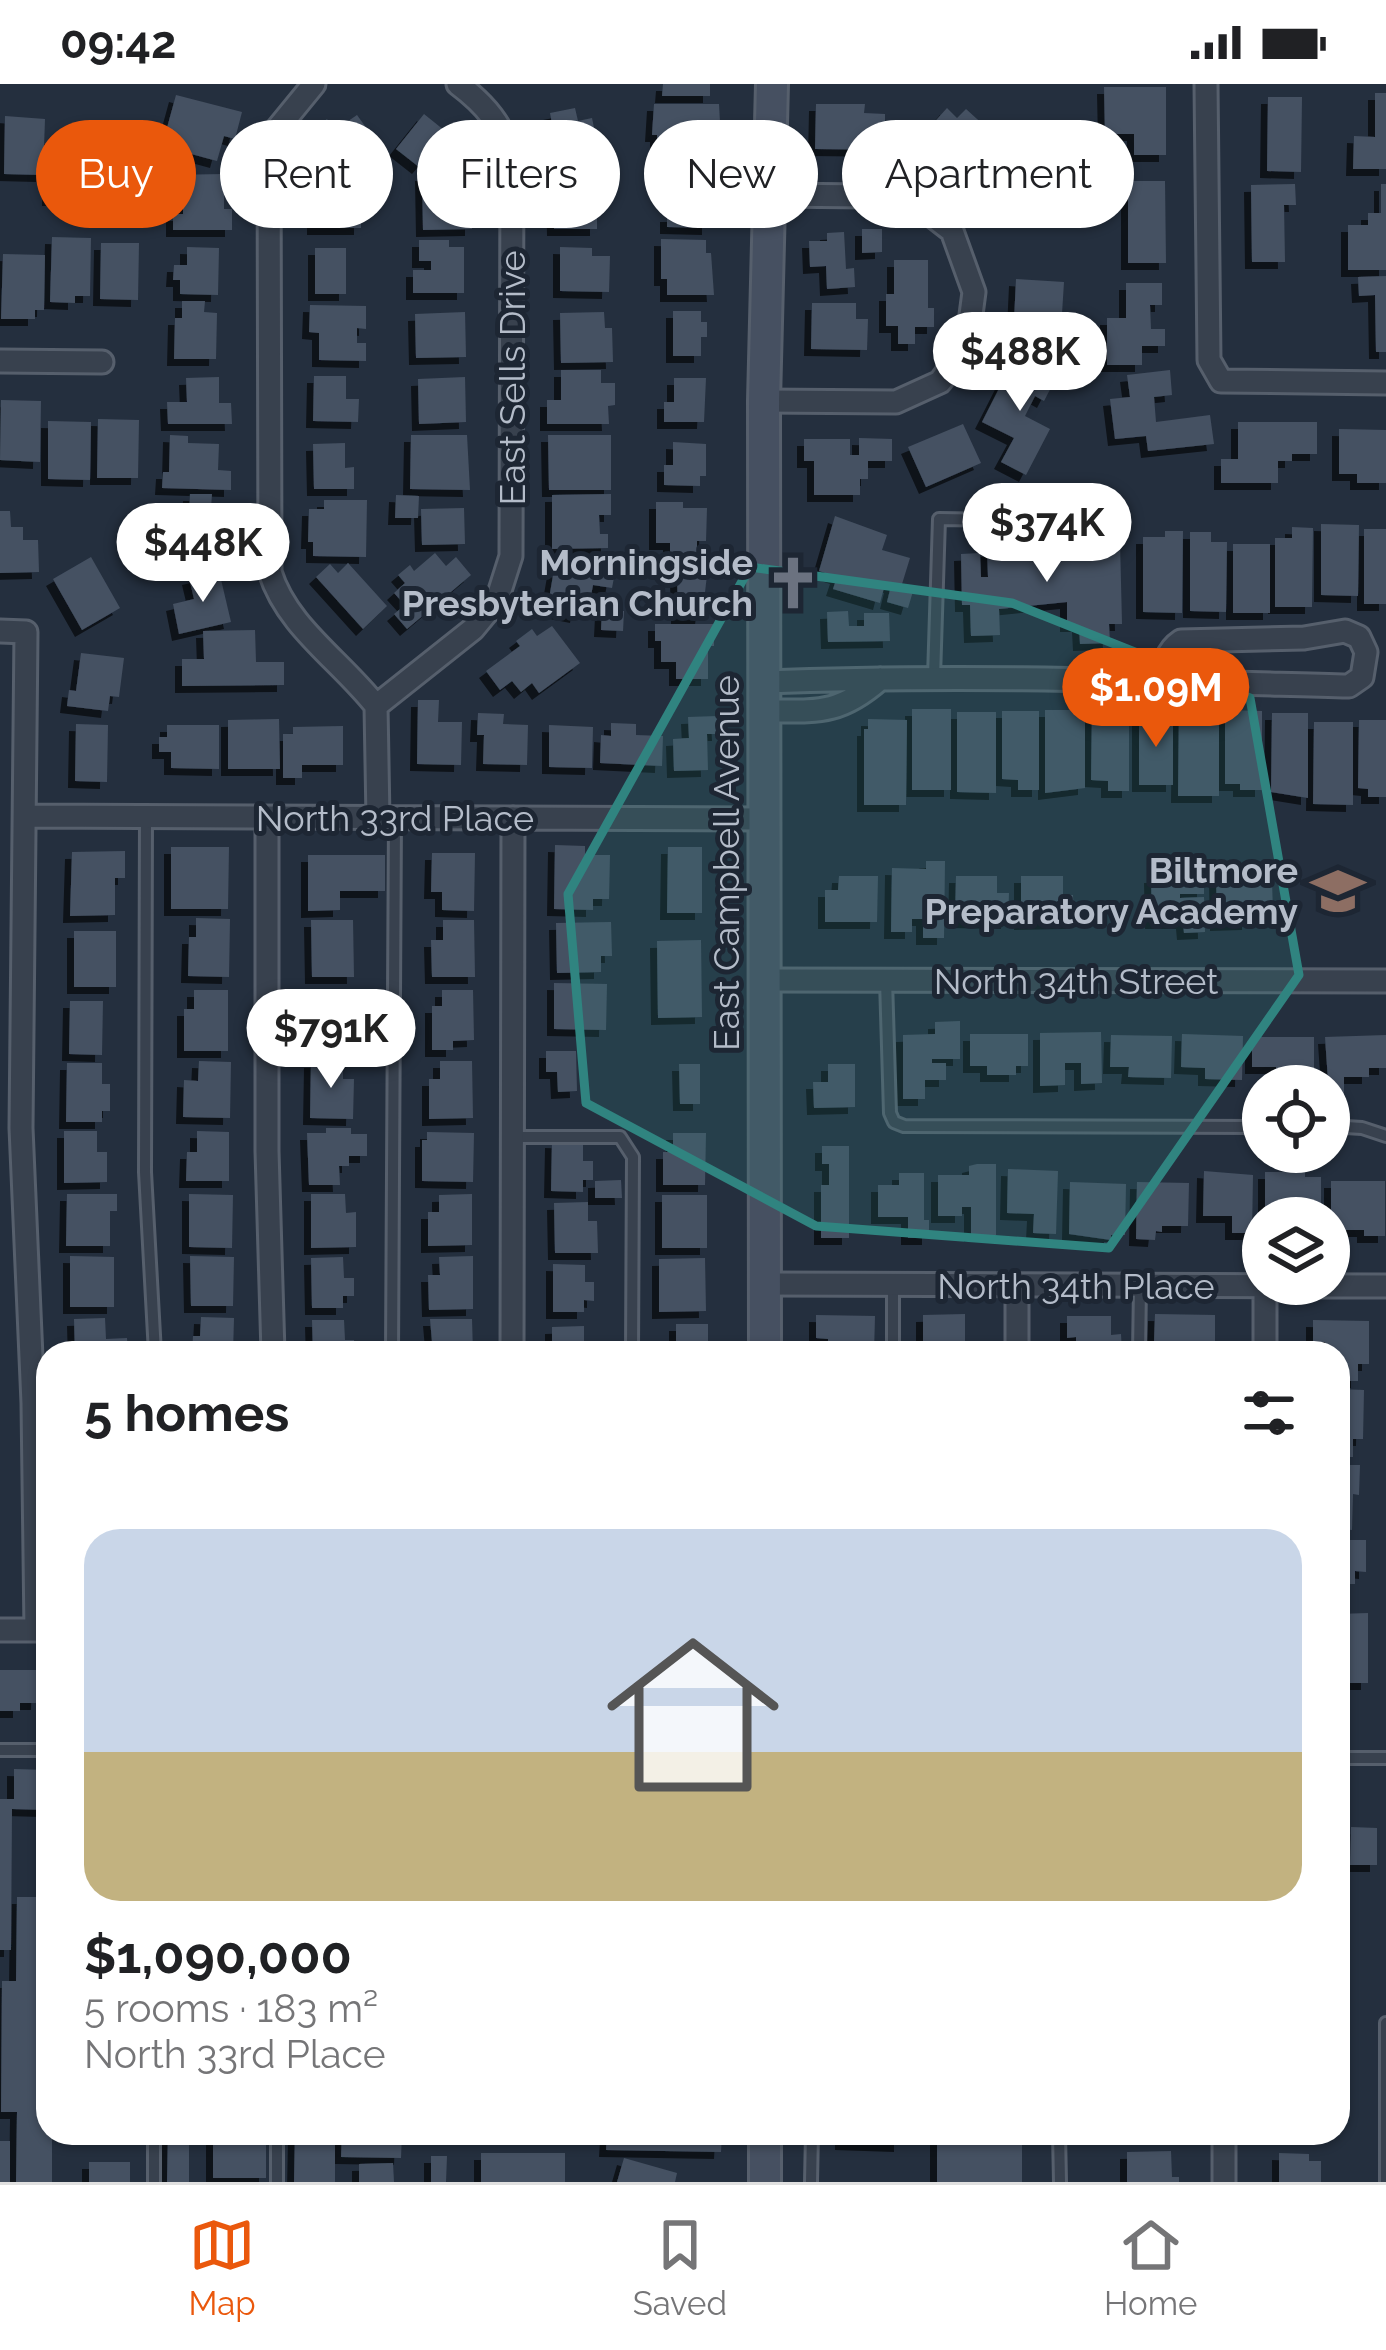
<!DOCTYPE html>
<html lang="en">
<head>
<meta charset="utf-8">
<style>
  body { margin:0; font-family:Raleway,sans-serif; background:#f2f2f2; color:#202124; height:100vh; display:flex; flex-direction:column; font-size:45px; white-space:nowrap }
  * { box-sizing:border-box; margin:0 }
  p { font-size:39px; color:#757577 }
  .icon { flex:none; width:66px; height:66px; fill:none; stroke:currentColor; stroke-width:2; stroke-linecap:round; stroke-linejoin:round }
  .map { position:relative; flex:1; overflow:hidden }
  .panel { position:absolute; left:36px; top:1257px; width:1314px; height:804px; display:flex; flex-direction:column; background:#fff; border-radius:36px; box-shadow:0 3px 9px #0004 }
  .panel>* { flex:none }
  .top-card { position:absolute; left:36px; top:36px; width:1314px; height:108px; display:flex; gap:24px }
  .tools { position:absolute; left:1242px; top:981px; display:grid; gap:24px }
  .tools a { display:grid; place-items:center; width:108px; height:108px; border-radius:50%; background:#fff; box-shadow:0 3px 9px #0004; font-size:60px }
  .price { position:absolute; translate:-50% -102px; padding:0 27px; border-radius:42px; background:#fff; color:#222; font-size:39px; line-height:78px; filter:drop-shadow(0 3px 6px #0008) }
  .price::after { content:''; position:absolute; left:50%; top:72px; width:36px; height:27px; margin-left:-18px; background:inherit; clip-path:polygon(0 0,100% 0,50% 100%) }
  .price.current { background:#ea580c; color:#fff }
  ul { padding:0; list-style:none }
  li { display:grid; align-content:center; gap:24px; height:636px; padding:0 48px }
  li span { display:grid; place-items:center; height:372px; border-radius:36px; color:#555 }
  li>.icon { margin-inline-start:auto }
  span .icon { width:216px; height:216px; fill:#fffc; stroke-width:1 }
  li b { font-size:51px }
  h2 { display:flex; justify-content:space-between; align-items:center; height:144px; padding:0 48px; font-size:51px }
  .tag { padding:0 42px; border-radius:54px; background:#fff; box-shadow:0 3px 9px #0004; font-size:42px; line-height:108px }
  .tag.current { background:#ea580c; color:#fff }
  .status { display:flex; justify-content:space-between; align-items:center; height:84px; padding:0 60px; background:#fff; direction:ltr }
  .status svg { height:33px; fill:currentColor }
  .tabs { display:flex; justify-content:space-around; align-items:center; height:168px; border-top:3px solid #e0e0e0; background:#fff; font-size:33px; color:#757577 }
  .tabs a { display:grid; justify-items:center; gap:6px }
  .tabs .current { color:#ea580c }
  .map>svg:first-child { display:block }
  .building { fill:#455162; filter:url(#shadow) }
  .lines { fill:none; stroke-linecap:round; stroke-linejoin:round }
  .lane-casing { stroke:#565f6c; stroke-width:16 }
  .street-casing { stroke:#565f6c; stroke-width:27 }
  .secondary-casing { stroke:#565f6c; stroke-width:36 }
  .lane { stroke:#38414e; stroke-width:10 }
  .street { stroke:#38414e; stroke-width:21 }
  .secondary { stroke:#465061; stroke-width:30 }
  .marked { fill:#308480; fill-opacity:0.2; stroke:#308480; stroke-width:9; stroke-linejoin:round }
  .labels { text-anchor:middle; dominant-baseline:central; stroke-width:10; stroke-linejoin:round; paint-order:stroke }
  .street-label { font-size:36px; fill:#b4bcc9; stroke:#1d2633 }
  .poi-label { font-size:36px; font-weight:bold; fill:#b4bcc9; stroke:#1d2633; text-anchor:end }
</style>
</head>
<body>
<div class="status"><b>09:42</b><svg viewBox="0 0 49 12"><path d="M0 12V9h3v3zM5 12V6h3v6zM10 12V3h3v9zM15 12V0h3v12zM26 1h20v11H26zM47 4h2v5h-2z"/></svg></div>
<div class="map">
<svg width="1386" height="2098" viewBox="0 0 1386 2098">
  <defs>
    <filter id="shadow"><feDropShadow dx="-7" dy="7" stdDeviation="0" flood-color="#0009"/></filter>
  </defs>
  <rect width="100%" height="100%" fill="#242f3e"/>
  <!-- building -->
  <path class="building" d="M663 0H710V12H662Z
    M1104 3H1166V71H1134V50H1105Z
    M1375 9H1386V85H1353L1354 52 1375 53Z
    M176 11 242 28 235 55 224 52 217 77 162 62Z
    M1268 13H1302L1301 88 1267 87Z
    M654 20H719L722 75H702V55L677 54V74H657V51H652Z
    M816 20H865L864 29 885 30V41H908L907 66 815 65Z
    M575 24 578 37 592 34 599 68 559 77 550 29Z
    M947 24 957 34 966 25 998 54 962 93 920 54Z
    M424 30 460 59 440 85 427 74 419 83 396 65Z
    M357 31 380 63 355 81 349 73 338 81 313 46 327 35 335 46Z
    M5 32 45 35 43 91 4 90Z
    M50 53 85 54V62H92V115H49Z
    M117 53H140L139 115 101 114 102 62H117Z
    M330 84H353V99H361V144H314V98L330 97Z
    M472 89V145L423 146 422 90Z
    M224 90V125H232V146H173V130H183V111L169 112V91Z
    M553 90H597V145H554Z
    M1128 97H1165L1166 179H1128Z
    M678 98 709 99 713 120H704L703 129H709V144L667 143V131H678Z
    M1295 100 1296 121H1284L1285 178H1252L1251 101Z
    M1381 100H1386V186H1348V141H1368V129H1381Z
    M862 145H882V168L862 169Z
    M844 148 846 185 854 184 855 203 827 205 826 182 810 183 809 157H827V149Z
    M52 153 91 154 90 212H75V219L50 218Z
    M661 155 706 156V169H711L714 211H667V195H661Z
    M419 156H449V163H464V209H413V186H431V177H419Z
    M101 159H139L138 216 100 215Z
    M187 163 219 164 218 211 180 210V196H173L174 181H187Z
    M560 163 592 164V172H610L609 208 560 207Z
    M315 164H346V210H315Z
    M3 170 45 171 44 226H35V235H1Z
    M894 176H928V224H934V243H915V260H898V242H886V210H894Z
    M1386 192V268H1376L1375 211 1359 212 1358 193Z
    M1016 195 1064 198 1060 261 1013 258Z
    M1126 199H1162V221H1150L1151 245H1165V262H1142V281H1107V234H1126Z
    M182 217H205L204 228 217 229 216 275H174L175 234H182Z
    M812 219H856V235H868L867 266 811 265Z
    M310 221 366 222V245L357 244V259H366V277L319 276V249L309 248Z
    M673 227H701V238H707V253H701V272H673Z
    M465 228 466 273 416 274 415 230Z
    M604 228 605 244H612L613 278 561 279 560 229Z
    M1014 275 1055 296 1044 317 1035 312 1025 332 1050 345 1026 391 1001 378 1014 354 982 338Z
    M561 286H601V299H615V321L608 322 609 340H547V316H561Z
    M1170 286 1172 311 1154 313 1156 338 1210 331 1214 360 1148 367 1146 352 1115 355 1110 315 1130 313 1127 291Z
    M314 292H346V315H359L358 338 313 337Z
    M219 293V319H231L232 340H168L167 318H187L186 294Z
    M465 293 466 338 419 340 418 295Z
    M674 294H706L704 338H664V318H674Z
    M1 316 41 317 40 378 0 376Z
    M98 335 139 336 138 394H97Z
    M48 337 91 338 90 396 48 395Z
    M1238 338H1317V370H1292V377H1278V399H1221V375H1238Z
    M963 340 981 379 926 403 908 363Z
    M1339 345 1386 346V399H1357V390H1339Z
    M170 351 188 352V359L219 360 218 386 231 387V406L162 404 163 388H169Z
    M411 351H467L470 406 410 405Z
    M548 351H611V406H549Z
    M859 354 892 355V377H868V395H860V411H814V377H804V355H850V371H859Z
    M673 358 706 360V392H700V402L664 401V381H673Z
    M345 359V384L354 383V405H314L313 360Z
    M190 410H212L211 424H221V472H177L178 431H189Z
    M611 410V431H599L600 450H608V464L552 465V411Z
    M396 411 419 412 418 434H395Z
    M324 416H367L366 473 313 472V458H308L309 425H324Z
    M656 418H683V424H707L706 457H697V470L670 469V459H656Z
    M464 424 465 460 422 461 421 425Z
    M0 427H10L11 443H23V456H38L39 488 0 489Z
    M835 432 887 451 882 466 910 474 902 500 914 504 908 524 887 518 891 502 885 500 880 519 833 505 837 493 819 487Z
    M1321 440 1359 441 1358 512 1321 511Z
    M1292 443 1313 444 1312 523H1275V454H1292Z
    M1364 445H1386V520H1364Z
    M1165 447H1183L1182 529 1143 528V453H1165Z
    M1190 448H1211V458H1227L1226 528 1190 527Z
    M1120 457 1122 540H1109L1110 559 1080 560 1079 541H1067V518L999 525 1000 551 971 552 970 521H962L961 470 980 469 981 493H988L987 466 1013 465V460Z
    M1233 460H1270V529H1233Z
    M435 469 446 482 456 473 471 491 407 545 394 530 405 521 394 509 405 499 398 491 410 481 414 487Z
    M91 473 120 524 82 546 53 495Z
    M567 474 616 483 612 504 593 501 589 523 579 521 577 532 547 526 554 486 564 487Z
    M348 479 387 522 363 545 316 493 330 480 338 489Z
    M219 487 231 538 179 550 173 520 194 515 189 494Z
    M677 491H707L702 534H678Z
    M602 526 624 527 623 547 601 546Z
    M848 527 849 542H864V529H889L890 557 828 558 827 528Z
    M655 540H714V562H708V595H676V578H661V557H655Z
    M552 542 580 579 539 609 532 599 521 608 512 597 500 606 486 587 520 562 516 557 532 545 537 552Z
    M255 546 256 578H284V601L182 602V575H204L203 547Z
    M81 569 124 574 119 613 110 612 108 627 67 622 69 606 76 607Z
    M418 616H439L438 638H462L461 681 417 680Z
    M912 625H951V706H912Z
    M1179 625H1219V712H1178Z
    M1045 626H1085V704L1045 709Z
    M1225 626 1262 627V706H1240V700H1225Z
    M1002 627H1039V706H1018V696L1002 695Z
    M1092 627H1129V707H1108V697L1091 696Z
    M957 628H996V709L957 708Z
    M478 629 504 630 503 640 528 641 527 681 483 680 484 651H477Z
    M1272 629H1308V714L1271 708Z
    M1139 630H1173V701H1139Z
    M718 632 719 650H707L708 686 674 687 673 655 689 654 688 633Z
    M279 635 280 685H228V636Z
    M868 635 907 636 906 721H864V645H868Z
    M1359 636H1386V713H1368V705L1358 704Z
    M1314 638H1353V721L1313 720Z
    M611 639 636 640V651L663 652 662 682 600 679 601 651 611 652Z
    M76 640 108 641 107 698 75 697Z
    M167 641H219V685L171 684V668H159V653H167Z
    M549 641 593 643 592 684 549 683Z
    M343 642V681H302V694H283V650H293V643Z
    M555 761 585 762V771H610L609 815H593V826L554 825Z
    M171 763H229L228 825H171Z
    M668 763H702V829H667Z
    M125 767V794H115V831L70 832 72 768Z
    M432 769H475L474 827 442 826V808H431Z
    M308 771H385V807H340V826L308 827Z
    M926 777H945L944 854H923V835H912V848H891L892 784 926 785Z
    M1216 790H1257V798H1272L1273 828H1249V839L1217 840Z
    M1204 791V810H1180V814L1204 813 1205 848 1184 849 1183 838H1152L1151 792Z
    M839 792H878L877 838H825V806H838Z
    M956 792H997V809H1009L1008 838 955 837Z
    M1021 792H1063V811H1073L1074 838 1021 839Z
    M196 834 230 835 229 893 188 892 189 853H196Z
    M311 836H353L354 893H312Z
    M443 836H474L475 893H432L431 856H443Z
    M611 838 612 872H601V888L557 889 556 839Z
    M74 847H116V903H74Z
    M701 856 702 933 658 934 657 857Z
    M554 899 607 900 606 946 554 945Z
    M194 906H228V967H184V925H194Z
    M442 906H473L474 956 453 957V966H432V922H442Z
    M307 907H340V927H350L349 957H307Z
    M70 917H103L102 971 69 970Z
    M960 937V975H932V979H946V996H925V1015H903V951L935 950V938Z
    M1101 948 1102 999 1081 1000V979H1065V1001L1040 1002V949Z
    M970 950H1028V982H1016V991H987V982H970Z
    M1182 950 1243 952 1242 996 1205 995V984L1181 983Z
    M1111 951 1172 952 1171 994 1128 993 1129 983H1110Z
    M1386 951V984H1369V993H1344V1011H1329L1325 953Z
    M1252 953H1314V994H1295V1002H1276V983H1252Z
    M546 967H576L577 1007 558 1008 557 988H546Z
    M199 977 231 978 230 1034 183 1033 184 996 198 997Z
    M311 977H343V995H354L353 1035 310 1034Z
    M440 977H472L473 1034 429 1035V995H440Z
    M67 979H102V1000H110V1027H102V1038H66Z
    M679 980H700V1020H680Z
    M828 980H855V1023L814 1024 813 998H828Z
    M326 1044H351V1050H367V1072H349V1082H339L340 1101H309L307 1049H326Z
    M64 1047H97V1068H107V1098L64 1099Z
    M197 1047 229 1048V1097H186L187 1068H197Z
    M427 1048 474 1049 473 1098 422 1097V1056H427Z
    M673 1049H706L705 1101H663V1068H673Z
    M552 1057 583 1058V1077H593V1096H583V1108L551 1107Z
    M822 1062H849V1154H821V1101H829V1080H822Z
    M977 1080H996V1151H971V1123H962V1132H938V1091H969V1082Z
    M1008 1085 1058 1087 1056 1150 1033 1149 1034 1130 1007 1129Z
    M1204 1087 1253 1091 1252 1149H1232V1132H1203Z
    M1265 1088H1305V1093H1321V1134H1302V1115H1291V1134H1265Z
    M899 1089H924V1136H929V1154H908V1133H878V1101H899Z
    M621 1096 622 1114H595V1097Z
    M1331 1097H1385V1152H1364V1146H1331Z
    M1070 1098 1126 1100 1125 1151H1111V1156L1069 1150Z
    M1137 1098 1189 1099 1188 1142H1162V1148L1156 1147 1155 1156 1136 1155Z
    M67 1110H117V1127H110V1162H66Z
    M189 1110 233 1111 232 1164 189 1163Z
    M311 1110H345L346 1129 356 1128V1163L311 1164Z
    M472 1110V1161L428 1162V1128H439V1111Z
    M662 1111H707V1164H662Z
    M588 1118V1137H597L598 1169H555L554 1119Z
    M70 1172 114 1173V1223H70Z
    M190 1172 234 1173 233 1222H191Z
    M473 1172V1225L429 1226 428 1191H440L439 1173Z
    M343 1173 344 1194H354V1212H343V1224H312L311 1174Z
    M705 1174 706 1227 659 1228V1175Z
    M553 1180 585 1181V1198H594V1217L584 1216V1228H553Z
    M965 1230V1263H974V1269H915V1263H923V1231Z
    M1155 1230 1215 1231V1261H1220V1269H1162V1258H1154Z
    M816 1231 875 1232 874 1269H828V1255L816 1254Z
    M1067 1232H1111V1251L1121 1250 1122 1269H1076V1253L1067 1254Z
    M201 1233 234 1234 233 1269H192L193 1252H200Z
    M105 1234 106 1255 127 1254 128 1269H75L74 1235Z
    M430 1235H472L473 1269H433Z
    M312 1236H344L345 1256H354V1269H313Z
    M1313 1236 1369 1237V1280H1358V1297H1338V1269H1325V1258H1313Z
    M676 1240H708V1269H669V1264H676Z
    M584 1242V1262H595V1269H552V1243Z
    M1338 1305 1364 1306 1363 1355H1353V1373H1338Z
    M1338 1381H1360L1359 1411 1353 1410 1352 1446 1338 1445Z
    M1338 1456H1366V1488L1355 1487V1500H1344V1518H1338Z
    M1368 1529V1599H1348V1592H1338V1530Z
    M0 1586H39L38 1619H20V1627H0Z
    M14 1685 48 1686V1726L12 1725 11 1866H0V1715H14Z
    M1351 1743 1377 1744V1781H1350Z
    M17 1813H48V1902L39 1901 37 2021H48V2049H52V2098H16L17 2028H1L2 1897H16Z
    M168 2049H189V2098H167Z
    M213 2049H266V2094H213Z
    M295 2049H335V2098H294Z
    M342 2049H402L401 2074 341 2073Z
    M607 2049 722 2050 721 2068 606 2066Z
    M842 2049H901V2061L842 2059Z
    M937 2049H1022V2098H937Z
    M1270 2049H1310V2054L1270 2053Z
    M0 2057H10V2098H0Z
    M1171 2067 1172 2093H1179V2098H1127V2068Z
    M481 2069H565V2098H481Z
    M1279 2069 1309 2070V2077H1321V2098H1279Z
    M431 2072H447L446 2098H431Z
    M624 2074 677 2089 675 2098H617Z
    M89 2078H130V2098H89Z
    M393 2079 394 2098H359V2080Z"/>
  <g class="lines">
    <defs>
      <path id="lane" d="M934 593 939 435 1055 437
        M146 733 145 1088 155 1269
        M886 896 890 1029 894 1038 904 1042 1263 1043
        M1329 1042 1362 1044 1386 1052
        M512 1053H620L633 1073 632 1269
        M392 1269 395 734
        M893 1269V1203
        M1139 1269 1140 1202
        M0 1666H48
        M1338 1674H1386
        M1059 2049 1060 2098
        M154 2098V2049
        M277 2098V2049
        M811 2098 812 2049
        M1386 2098V1939"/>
      <path id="street" d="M314 0 269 55 270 488C287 543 341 577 376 622L378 735
        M1206 0 1209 276 1221 297 1386 299
        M0 277 102 278
        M764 317 896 318 940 298 967 261 974 208 952 147 916 119 869 112 771 111
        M0 547 26 548 21 1044 33 1319 36 1546
        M765 598C959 590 1154 597 1349 602L1362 593 1366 568 1359 553 1345 547 1304 554 1181 557C1166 567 1165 579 1165 596
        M376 622 473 545 497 516 511 472 512 73C502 41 486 21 458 0
        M765 627C817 627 839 631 880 595
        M25 732 765 735
        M267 734V1067L273 1269
        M766 896 1386 897
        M766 1200 1386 1202
        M512 1269 513 734
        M1017 1269V1201
        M1265 1269V1203
        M0 1546H47
        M1224 2098V2049"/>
      <path id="secondary" d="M765 1269 764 317 772 0
        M765 2049V2098"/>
    </defs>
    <!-- lane casing -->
    <use href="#lane" class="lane-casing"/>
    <!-- street casing -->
    <use href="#street" class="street-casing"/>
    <!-- secondary casing -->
    <use href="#secondary" class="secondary-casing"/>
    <!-- lane -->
    <use href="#lane" class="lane"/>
    <!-- street -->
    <use href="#street" class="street"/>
    <!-- secondary -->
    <use href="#secondary" class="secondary"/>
  </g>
  <!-- marked area -->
  <path class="marked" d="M750 483 1012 519 1250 614 1299 891 1109 1164 816 1142 586 1019 568 810Z"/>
  <!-- icons -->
  <defs>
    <symbol id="church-bare" viewBox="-9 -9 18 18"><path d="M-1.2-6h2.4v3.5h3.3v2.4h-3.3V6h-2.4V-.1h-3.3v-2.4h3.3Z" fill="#6b7280" stroke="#1d2633" stroke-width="2.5" paint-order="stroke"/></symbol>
    <symbol id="school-bare" viewBox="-9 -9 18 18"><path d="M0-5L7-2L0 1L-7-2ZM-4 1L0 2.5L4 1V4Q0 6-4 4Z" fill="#8d6e63" stroke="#1d2633" stroke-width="2.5" paint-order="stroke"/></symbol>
  </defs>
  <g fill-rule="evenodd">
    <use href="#church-bare" x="755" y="461" width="76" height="76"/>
    <use href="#school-bare" x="1300" y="769" width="76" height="76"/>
  </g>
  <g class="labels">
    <!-- street labels -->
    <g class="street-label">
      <text transform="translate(512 294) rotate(-90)">East Sells Drive</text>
      <text x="395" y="734">North 33rd Place</text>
      <text transform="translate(726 779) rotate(-90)">East Campbell Avenue</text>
      <text x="1076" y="897">North 34th Street</text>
      <text x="1076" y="1202">North 34th Place</text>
    </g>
    <!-- poi labels -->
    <g class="poi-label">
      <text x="753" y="478">Morningside<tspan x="753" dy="41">Presbyterian Church</tspan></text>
      <text x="1298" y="786">Biltmore<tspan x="1298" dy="41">Preparatory Academy</tspan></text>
    </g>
  </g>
</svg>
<div class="tools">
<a><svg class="icon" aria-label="locate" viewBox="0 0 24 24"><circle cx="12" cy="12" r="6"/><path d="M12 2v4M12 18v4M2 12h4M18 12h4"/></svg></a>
<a><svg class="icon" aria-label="layers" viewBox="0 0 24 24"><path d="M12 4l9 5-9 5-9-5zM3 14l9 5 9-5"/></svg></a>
</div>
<b class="price" style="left:1020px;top:330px">$488K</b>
<b class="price" style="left:1047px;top:501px">$374K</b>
<b class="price" style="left:203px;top:521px">$448K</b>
<b class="price current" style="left:1156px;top:666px">$1.09M</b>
<b class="price" style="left:331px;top:1007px">$791K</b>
<div class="top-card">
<a class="tag current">Buy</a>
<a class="tag">Rent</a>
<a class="tag">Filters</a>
<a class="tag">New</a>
<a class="tag">Apartment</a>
</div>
<section class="panel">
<h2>5 homes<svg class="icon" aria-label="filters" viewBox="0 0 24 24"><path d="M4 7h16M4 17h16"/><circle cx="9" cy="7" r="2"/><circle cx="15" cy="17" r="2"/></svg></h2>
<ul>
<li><span style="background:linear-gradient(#c9d6e8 60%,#c2b280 0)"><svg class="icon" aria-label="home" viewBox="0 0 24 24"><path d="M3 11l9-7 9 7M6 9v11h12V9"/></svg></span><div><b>$1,090,000</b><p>5 rooms · 183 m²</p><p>North 33rd Place</p></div></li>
</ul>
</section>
</div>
<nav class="tabs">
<a class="current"><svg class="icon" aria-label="map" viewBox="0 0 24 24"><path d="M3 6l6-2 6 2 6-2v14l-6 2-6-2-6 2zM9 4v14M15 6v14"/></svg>Map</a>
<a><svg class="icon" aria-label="saved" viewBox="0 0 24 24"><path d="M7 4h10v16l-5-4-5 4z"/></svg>Saved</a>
<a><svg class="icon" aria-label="home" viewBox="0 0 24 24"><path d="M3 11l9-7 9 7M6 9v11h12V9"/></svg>Home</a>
</nav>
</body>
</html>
